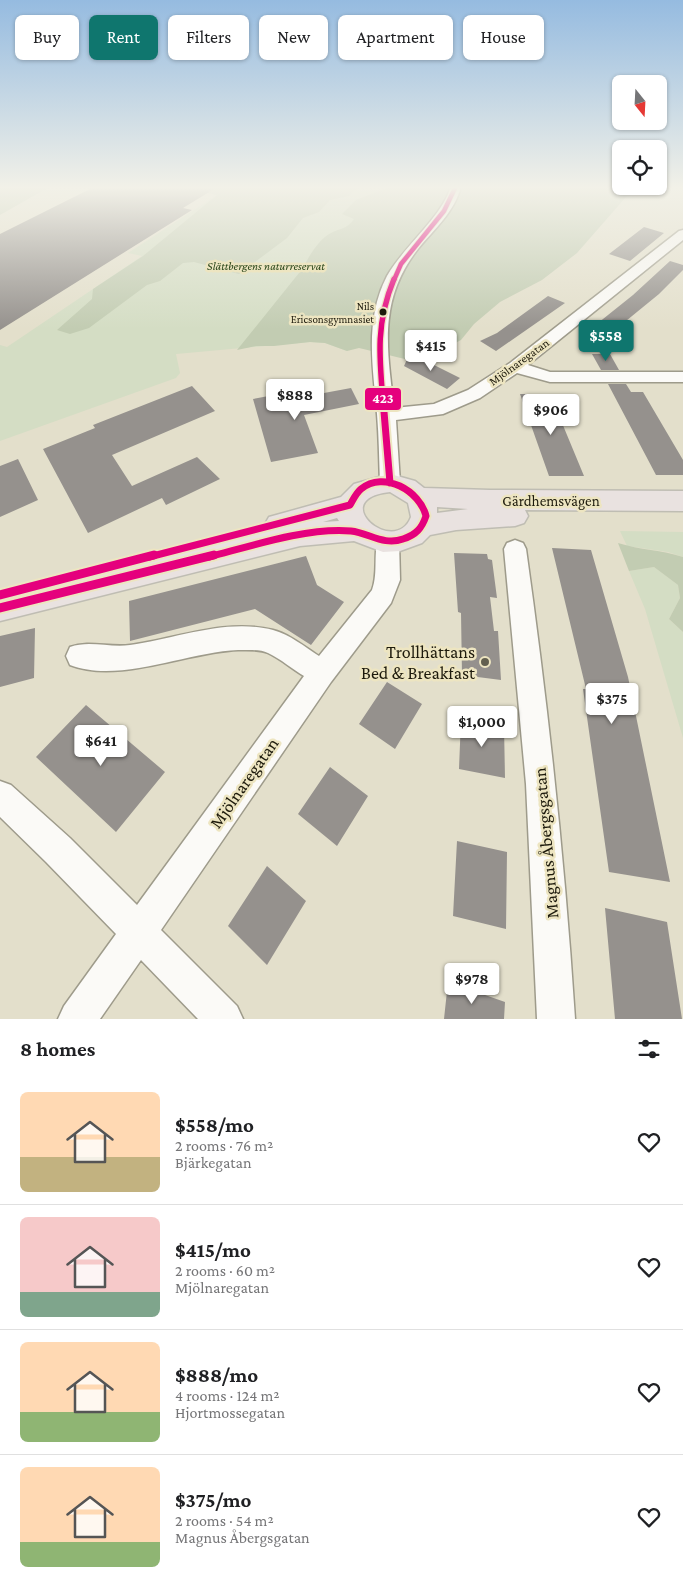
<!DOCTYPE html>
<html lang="en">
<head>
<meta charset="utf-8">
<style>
  body { margin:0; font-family:"Crimson Pro",serif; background:#f2f2f2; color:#202124; height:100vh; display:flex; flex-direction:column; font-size:19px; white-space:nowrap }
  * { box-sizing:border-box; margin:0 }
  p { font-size:16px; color:#757577 }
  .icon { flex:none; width:28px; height:28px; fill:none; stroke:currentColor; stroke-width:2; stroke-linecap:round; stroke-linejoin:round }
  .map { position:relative; height:1019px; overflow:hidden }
  .panel { display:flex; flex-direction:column; background:#fff; flex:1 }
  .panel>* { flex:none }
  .banner { position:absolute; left:15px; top:15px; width:654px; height:45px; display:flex; gap:10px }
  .needle { width:32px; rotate:162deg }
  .buttons { position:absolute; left:612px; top:75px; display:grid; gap:10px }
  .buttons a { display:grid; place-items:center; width:55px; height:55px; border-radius:8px; background:#fff; box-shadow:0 1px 4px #0004; font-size:25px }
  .price { position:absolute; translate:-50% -42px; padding:0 11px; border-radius:5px; background:#fff; color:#222; font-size:16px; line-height:32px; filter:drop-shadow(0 1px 2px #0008) }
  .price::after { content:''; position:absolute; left:50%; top:30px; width:15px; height:11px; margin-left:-8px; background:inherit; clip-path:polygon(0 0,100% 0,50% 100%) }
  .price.current { background:#0f766e; color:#fff }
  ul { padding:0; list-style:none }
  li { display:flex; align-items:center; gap:15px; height:125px; padding:0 20px }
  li+li { border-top:1px solid #e0e0e0 }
  li span { display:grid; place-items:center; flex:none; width:140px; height:100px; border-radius:8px; color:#555 }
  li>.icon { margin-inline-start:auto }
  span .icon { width:60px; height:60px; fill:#fffc; stroke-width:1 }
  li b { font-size:21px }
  h2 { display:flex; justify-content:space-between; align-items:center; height:60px; padding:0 20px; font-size:21px }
  .tag { padding:0 18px; border-radius:8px; background:#fff; box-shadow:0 1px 4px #0004; font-size:18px; line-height:45px }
  .tag.current { background:#0f766e; color:#fff }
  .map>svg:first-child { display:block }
  .green { fill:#d4ddc4 }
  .forest { fill:#c2ccb2 }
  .building { fill:#95918d }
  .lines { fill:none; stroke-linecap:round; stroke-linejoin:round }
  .minor-casing { stroke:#9e9b8b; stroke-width:3 }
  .major-casing { stroke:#bfbdb3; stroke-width:3 }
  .minor { fill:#fbfaf7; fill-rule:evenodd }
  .major { fill:#e9e2e0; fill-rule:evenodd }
  .bus-1-far3-casing { stroke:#ede5c1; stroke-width:6 }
  .bus-1-far2-casing { stroke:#ede5c1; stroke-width:8 }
  .bus-1-far1-casing { stroke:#ede5c1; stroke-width:11 }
  .bus-1-casing { stroke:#ede5c1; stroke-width:13 }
  .bus-1-far3 { stroke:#e5007d; stroke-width:4.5 }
  .bus-1-far2 { stroke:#e5007d; stroke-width:5.5 }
  .bus-1-far1 { stroke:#e5007d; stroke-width:7 }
  .bus-1 { stroke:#e5007d; stroke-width:9 }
  .bus-dot { fill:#1d1a0c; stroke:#ede5c1; stroke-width:2 }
  .poi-dot { fill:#625f4f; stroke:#ede5c1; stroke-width:2 }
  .labels { text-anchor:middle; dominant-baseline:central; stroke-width:5; stroke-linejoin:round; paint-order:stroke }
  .far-bus-label { font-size:11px; fill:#1d1a0c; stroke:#ede5c1; text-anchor:end }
  .far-park-label { font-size:12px; font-style:italic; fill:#2a4619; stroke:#ede5c1 }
  .far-street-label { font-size:12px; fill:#1d1a0c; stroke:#ede5c1 }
  .street-label { font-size:15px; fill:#1d1a0c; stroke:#ede5c1 }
  .near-poi-label { font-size:18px; fill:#1d1a0c; stroke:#ede5c1; text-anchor:end }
  .near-street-label { font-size:18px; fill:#1d1a0c; stroke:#ede5c1 }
  .line-badge { stroke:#ede5c1; stroke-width:2 }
  .badge-label { font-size:14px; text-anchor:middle; font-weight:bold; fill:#fff }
</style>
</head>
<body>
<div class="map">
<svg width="683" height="1019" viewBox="0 0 683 1019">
  <rect width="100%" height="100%" fill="#e3dfcb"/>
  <!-- green -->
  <path class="green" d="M175 186H436L347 351 325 343 310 342 176 354 180 373 176 378 0 441V345L7 347 142 256 128 253 217 195Z
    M620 531 683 532V557L668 552 627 546Z
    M654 567 678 585 680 598 669 619 683 632V738L645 609 629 571Z"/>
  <!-- forest -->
  <path class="forest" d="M0 186H51L0 215Z
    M175 186H365L352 192 349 196 330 200 319 212 303 218 287 238 239 274 194 262 183 263 160 281 147 285 89 328 70 334 57 330 92 299 93 289 143 256 217 195Z
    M392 186H657L626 197 577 253 542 280 500 302 474 324 461 340 436 353 409 360 359 348 347 351 325 343 310 342 274 346H256L237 350 303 268C309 256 319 239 331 233 341 228 347 229 354 219L342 214 356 200Z
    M618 543C640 550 662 550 683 557V632L669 619 680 598 678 585 654 567 629 571Z"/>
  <!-- building -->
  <path class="building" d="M96 186H219L183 208 192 210 0 330V234Z
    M644 227 664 233 630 261 609 254Z
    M670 261 683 265V270L659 294 610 334 593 327 633 295Z
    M548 296 565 303 496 351 480 341 497 333Z
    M410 353 460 378 447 389 404 366Z
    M592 354H610L619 370H601Z
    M608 384H626L631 392H643L683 460V475H656Z
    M192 386 215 411 112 455 132 486 197 457 220 479 166 505 162 498 88 533 43 449 95 428 93 425Z
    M351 388 359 404 304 415 318 453 271 462 253 399 295 391 297 398Z
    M520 394H550L584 476H549Z
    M18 459 38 500 0 517V466Z
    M552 548 591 550 628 677 670 882 609 872 583 689H586Z
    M454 553 487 554 488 559 492 560 497 598 490 597 494 631H498L501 680 462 675 461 613 458 612Z
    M306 556 317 585 344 602 311 645 255 609 130 641 129 601Z
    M35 628 34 678 0 687V636Z
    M387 682 422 704 395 749 359 724Z
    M86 705 165 772 116 832 36 757Z
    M461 719 504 726 505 778 459 769Z
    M330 767 368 796 337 846 298 814Z
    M457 841 507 852 506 929 453 916Z
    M267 866 306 901 267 965 228 926Z
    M605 908 667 922 682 1019H615Z
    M448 982 505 1002 504 1019H444Z"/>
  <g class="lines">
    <defs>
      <path id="minor" d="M451 186H461C455 212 434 229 418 249 378 300 387 348 394 408L434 404 468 390 510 363 679 231 683 230V240L528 365 550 372H683V382H550L517 373 480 398 443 414 396 420 400 483 397 488 390 490 383 488 380 483C379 460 379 437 377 414 373 367 364 320 387 276 404 246 443 216 451 186Z
        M388 532 396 535 399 541 400 580 391 603 331 682 161 930 237 1006 243 1019H198L141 960 100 1019H58L64 1006 116 934 46 862 0 817V781L11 785 70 838 137 905 304 676C292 669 281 659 268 653 260 649 248 650 238 650 187 652 119 684 70 665L66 656 70 647C89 640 110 648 130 645 176 639 225 618 273 630 289 634 305 647 319 656L372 590C379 572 372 551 380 535Z
        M515 540 523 543 526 549C548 705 565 862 575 1019H537L526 784 504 549 507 543Z"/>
      <path id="major" d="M390 474 415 481 424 488 490 490 683 491V511L525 510 528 516 524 523 515 526 456 530 430 535 422 543 400 551 383 552 354 541 300 546 0 621V595L269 531 265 524 269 517 341 497 354 484ZM390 492 408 503 411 517C395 558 325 499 390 492ZM437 507 468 509 437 513ZM337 518 339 521 323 522Z"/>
    </defs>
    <!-- minor casing -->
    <use href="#minor" class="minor-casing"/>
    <!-- major casing -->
    <use href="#major" class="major-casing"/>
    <!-- minor -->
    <use href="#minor" class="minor"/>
    <!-- major -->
    <use href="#major" class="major"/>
    <defs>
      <path id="bus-1-far3" d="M394 280 401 264 444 211 456 186"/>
      <path id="bus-1-far2" d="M383 401C379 355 376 322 394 279"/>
      <path id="bus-1-far1" d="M383 400 390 483
        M149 557 350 505C353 500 356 493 361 489 384 470 420 491 426 516 422 528 416 535 403 539 384 546 369 533 351 531 308 527 251 546 209 557"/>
      <path id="bus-1" d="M0 595 154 555
        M0 608 214 555"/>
    </defs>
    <!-- bus-1-far3 casing -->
    <use href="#bus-1-far3" class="bus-1-far3-casing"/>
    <!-- bus-1-far2 casing -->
    <use href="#bus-1-far2" class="bus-1-far2-casing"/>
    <!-- bus-1-far1 casing -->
    <use href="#bus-1-far1" class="bus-1-far1-casing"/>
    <!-- bus-1 casing -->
    <use href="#bus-1" class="bus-1-casing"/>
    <!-- bus-1-far3 -->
    <use href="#bus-1-far3" class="bus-1-far3"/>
    <!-- bus-1-far2 -->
    <use href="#bus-1-far2" class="bus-1-far2"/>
    <!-- bus-1-far1 -->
    <use href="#bus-1-far1" class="bus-1-far1"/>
    <!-- bus-1 -->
    <use href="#bus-1" class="bus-1"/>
  </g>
  <!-- sky -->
  <linearGradient id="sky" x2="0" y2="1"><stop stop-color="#95bbe0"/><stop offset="0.57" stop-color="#f2f1e8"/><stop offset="1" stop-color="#f2f1e8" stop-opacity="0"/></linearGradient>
  <rect width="683" height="329" fill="url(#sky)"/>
  <!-- markers -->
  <circle class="bus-dot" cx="383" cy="312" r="4.5"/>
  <circle class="poi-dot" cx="485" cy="662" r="5"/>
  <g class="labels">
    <!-- far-bus labels -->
    <g class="far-bus-label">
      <text x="374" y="306">Nils<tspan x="374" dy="13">Ericsonsgymnasiet</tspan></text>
    </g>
    <!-- far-park labels -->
    <g class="far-park-label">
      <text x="266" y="266">Slättbergens naturreservat</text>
    </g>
    <!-- far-street labels -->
    <g class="far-street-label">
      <text transform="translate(519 362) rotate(-36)">Mjölnaregatan</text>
    </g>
    <!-- street labels -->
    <g class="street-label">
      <text x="551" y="501">Gärdhemsvägen</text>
    </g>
    <!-- near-poi labels -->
    <g class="near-poi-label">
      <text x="475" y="652">Trollhättans<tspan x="475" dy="21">Bed &amp; Breakfast</tspan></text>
    </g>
    <!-- near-street labels -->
    <g class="near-street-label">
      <text transform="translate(244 783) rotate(-55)">Mjölnaregatan</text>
      <text transform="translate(546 843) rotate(-95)">Magnus Åbergsgatan</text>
    </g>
  </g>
  <rect class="line-badge" x="364" y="387" width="38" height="24" rx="5" fill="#e5007d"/>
  <g class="badge-label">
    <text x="383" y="403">423</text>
  </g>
</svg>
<div class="buttons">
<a><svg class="needle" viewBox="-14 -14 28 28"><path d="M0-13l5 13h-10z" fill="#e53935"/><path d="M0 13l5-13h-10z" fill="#757577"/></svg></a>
<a><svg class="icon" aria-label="locate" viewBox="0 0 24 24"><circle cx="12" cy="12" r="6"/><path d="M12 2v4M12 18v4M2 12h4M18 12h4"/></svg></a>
</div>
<b class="price current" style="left:606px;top:362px">$558</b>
<b class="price" style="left:431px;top:372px">$415</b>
<b class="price" style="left:295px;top:421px">$888</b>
<b class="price" style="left:551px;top:436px">$906</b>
<b class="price" style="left:612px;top:725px">$375</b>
<b class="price" style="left:482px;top:748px">$1,000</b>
<b class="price" style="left:101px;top:767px">$641</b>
<b class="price" style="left:472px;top:1005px">$978</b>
<div class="banner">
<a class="tag">Buy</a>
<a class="tag current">Rent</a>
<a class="tag">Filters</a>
<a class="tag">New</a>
<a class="tag">Apartment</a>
<a class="tag">House</a>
</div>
</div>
<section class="panel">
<h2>8 homes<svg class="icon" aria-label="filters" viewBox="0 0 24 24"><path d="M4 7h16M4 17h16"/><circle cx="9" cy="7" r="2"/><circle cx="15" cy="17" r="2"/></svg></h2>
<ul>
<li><span style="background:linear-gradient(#ffd9b3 65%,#c2b280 0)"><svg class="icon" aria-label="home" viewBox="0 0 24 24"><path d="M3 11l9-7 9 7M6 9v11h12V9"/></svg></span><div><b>$558/mo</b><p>2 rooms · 76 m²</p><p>Bjärkegatan</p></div><svg class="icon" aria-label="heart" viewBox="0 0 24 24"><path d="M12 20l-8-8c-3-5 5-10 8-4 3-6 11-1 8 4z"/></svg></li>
<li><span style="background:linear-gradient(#f6c9c9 75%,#7fa58c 0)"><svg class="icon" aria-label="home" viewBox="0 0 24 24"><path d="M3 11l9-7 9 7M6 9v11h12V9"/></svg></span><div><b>$415/mo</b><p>2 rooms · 60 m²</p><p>Mjölnaregatan</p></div><svg class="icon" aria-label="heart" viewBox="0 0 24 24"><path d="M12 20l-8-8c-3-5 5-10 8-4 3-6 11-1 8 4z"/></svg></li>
<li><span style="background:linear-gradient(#ffd9b3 70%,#8fb573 0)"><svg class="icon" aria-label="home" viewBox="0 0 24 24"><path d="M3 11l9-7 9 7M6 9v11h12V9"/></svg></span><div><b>$888/mo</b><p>4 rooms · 124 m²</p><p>Hjortmossegatan</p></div><svg class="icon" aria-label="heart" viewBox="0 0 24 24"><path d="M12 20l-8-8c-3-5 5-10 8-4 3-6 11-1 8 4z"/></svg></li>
<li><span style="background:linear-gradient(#ffd9b3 75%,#8fb573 0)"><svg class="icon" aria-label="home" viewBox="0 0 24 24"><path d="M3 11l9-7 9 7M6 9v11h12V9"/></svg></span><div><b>$375/mo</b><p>2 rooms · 54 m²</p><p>Magnus Åbergsgatan</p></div><svg class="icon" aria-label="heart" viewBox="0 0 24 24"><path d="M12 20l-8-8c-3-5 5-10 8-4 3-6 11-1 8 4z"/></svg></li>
</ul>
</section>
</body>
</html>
